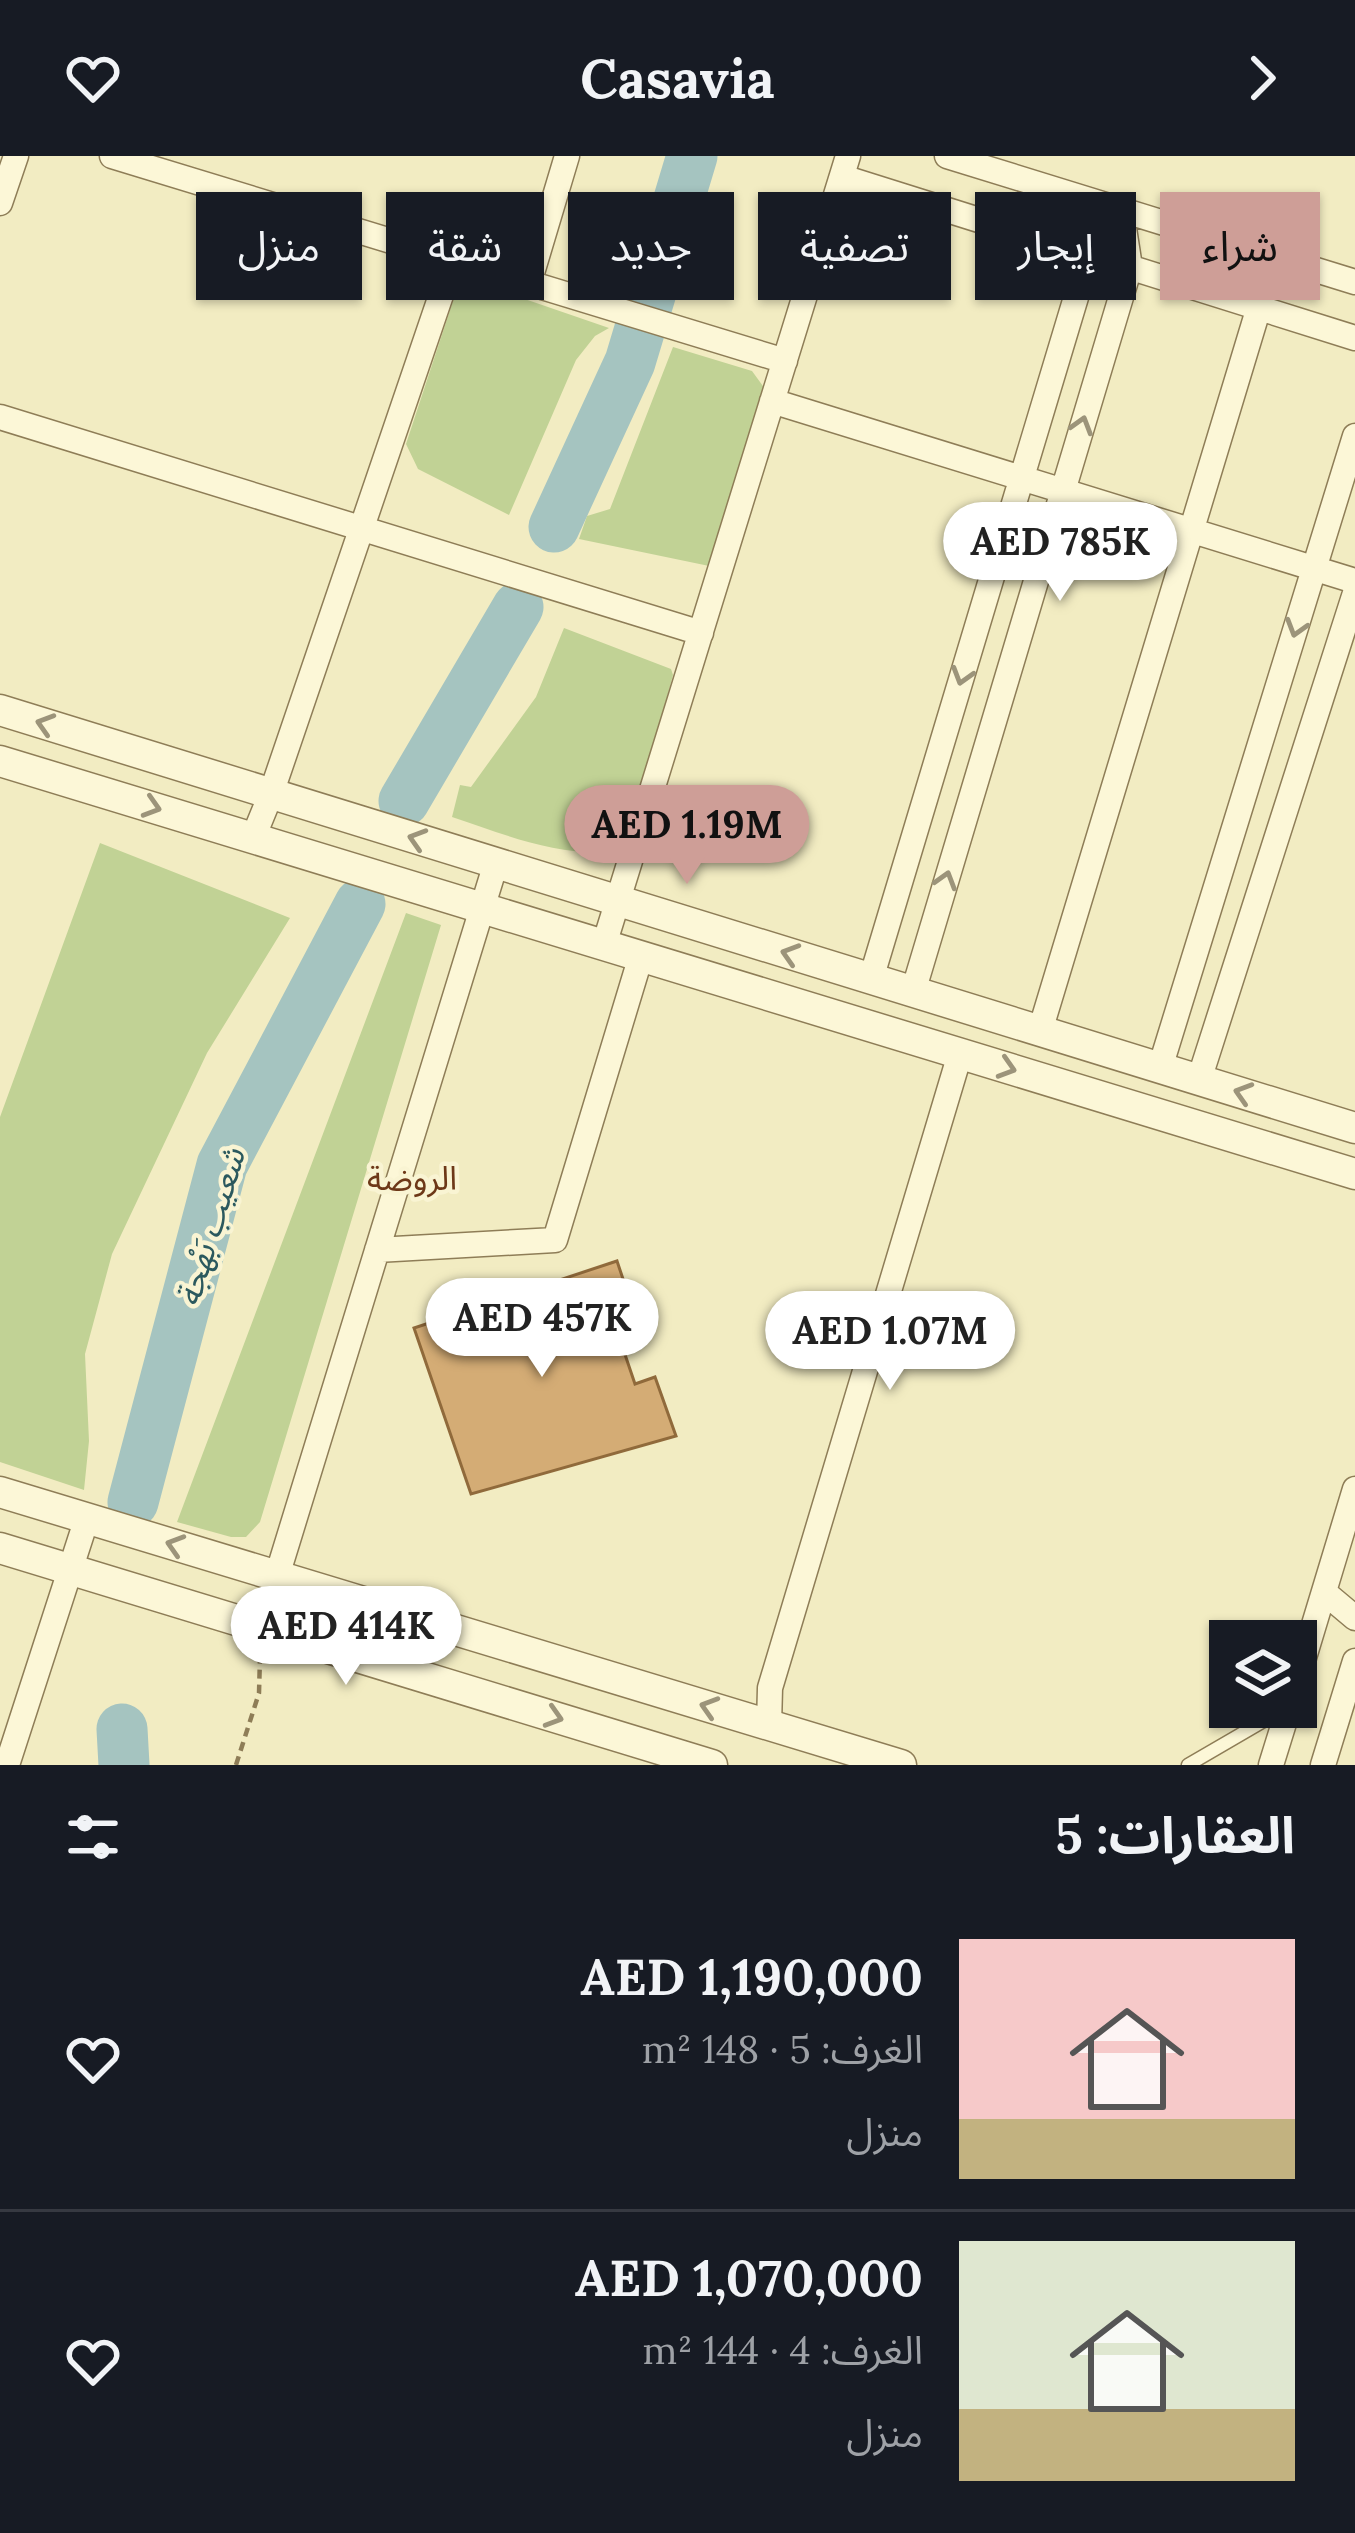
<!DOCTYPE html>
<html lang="ar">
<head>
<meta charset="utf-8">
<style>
  body { margin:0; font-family:Lora,"Noto Sans Arabic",serif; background:#20242c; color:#f1f3f6; direction:rtl; height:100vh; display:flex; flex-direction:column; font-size:45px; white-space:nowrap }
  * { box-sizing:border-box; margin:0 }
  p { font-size:39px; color:#9ea1a6 }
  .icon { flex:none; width:66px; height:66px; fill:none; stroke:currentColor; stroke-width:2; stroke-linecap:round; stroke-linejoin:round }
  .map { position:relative; height:1609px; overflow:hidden; direction:ltr }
  .details { display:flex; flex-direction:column; background:#171b24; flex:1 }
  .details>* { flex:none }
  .hud { position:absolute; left:36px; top:36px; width:1284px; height:108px; direction:rtl; display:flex; gap:24px }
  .fabs { position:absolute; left:1209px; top:1464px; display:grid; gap:24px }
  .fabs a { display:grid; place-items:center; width:108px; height:108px; border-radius:0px; background:#171b24; box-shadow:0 3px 9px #0004; font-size:60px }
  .price { position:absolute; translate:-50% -102px; padding:0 27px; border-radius:42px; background:#fff; color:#222; font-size:39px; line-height:78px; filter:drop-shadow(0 3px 6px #0008) }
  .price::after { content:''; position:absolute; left:50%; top:72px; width:36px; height:27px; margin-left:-18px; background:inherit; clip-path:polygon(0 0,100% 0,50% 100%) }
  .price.active { background:#ce9e97; color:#111 }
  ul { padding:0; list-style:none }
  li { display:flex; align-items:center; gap:36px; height:300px; padding:0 60px }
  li+li { border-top:3px solid #363941 }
  li span { display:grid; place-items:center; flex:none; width:336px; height:240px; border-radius:0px; color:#555 }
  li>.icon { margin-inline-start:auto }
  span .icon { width:144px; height:144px; fill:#fffc; stroke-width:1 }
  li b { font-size:51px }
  h2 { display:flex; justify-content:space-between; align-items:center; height:144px; padding:0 60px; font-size:51px }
  .tag { padding:0 42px; border-radius:0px; background:#171b24; box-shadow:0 3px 9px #0004; font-size:42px; line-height:108px }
  .tag.active { background:#ce9e97; color:#111 }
  header { display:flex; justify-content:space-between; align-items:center; height:156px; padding:0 60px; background:#171b24; font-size:54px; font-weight:700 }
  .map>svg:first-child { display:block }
  .green { fill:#c1d295 }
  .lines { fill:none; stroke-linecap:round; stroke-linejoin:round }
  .river { stroke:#a5c4c0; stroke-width:51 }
  .building { fill:#d4ac75; stroke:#906a3b; stroke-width:3 }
  .service-casing { stroke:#8e7d57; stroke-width:15 }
  .minor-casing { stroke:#8e7d57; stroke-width:27 }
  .tertiary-casing { stroke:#8e7d57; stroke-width:33 }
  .path { stroke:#8e7d57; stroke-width:4.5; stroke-dasharray:9 6; stroke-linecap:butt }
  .service { stroke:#fcf7d7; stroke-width:12 }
  .minor { stroke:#fcf7d7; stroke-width:24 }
  .tertiary { stroke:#fcf7d7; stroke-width:30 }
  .oneway { stroke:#9c947a }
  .labels { text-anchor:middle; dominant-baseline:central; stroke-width:9; stroke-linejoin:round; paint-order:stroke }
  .neighbourhood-label { font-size:33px; fill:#6d3818; stroke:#f9f4d3 }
  .water-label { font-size:33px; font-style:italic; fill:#2b595e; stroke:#f9f4d3 }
</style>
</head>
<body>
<header><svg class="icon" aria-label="forward" viewBox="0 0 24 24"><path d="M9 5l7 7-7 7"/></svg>Casavia<svg class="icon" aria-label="heart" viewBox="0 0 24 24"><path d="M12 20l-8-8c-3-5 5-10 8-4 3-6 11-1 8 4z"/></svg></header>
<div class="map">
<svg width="1355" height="1609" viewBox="0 0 1355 1609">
  <rect width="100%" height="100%" fill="#f2ecc2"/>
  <!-- green -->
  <path class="green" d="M467 123 609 172 595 180 576 204 509 359 418 313 406 288 457 133Z
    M673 191 752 215 765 233 714 411 579 383 587 360 610 353Z
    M564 472 671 513 673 519 660 567 667 574 611 696C553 699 506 679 452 661L460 629 471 631 536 541Z
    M100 687 290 762 207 897 112 1098 85 1198 89 1285 84 1334 0 1306V961Z
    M406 757 441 769 260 1366 246 1381H231L177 1366Z"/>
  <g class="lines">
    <!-- river -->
    <path class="river" d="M554 371 630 206 692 0
      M404 645 518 451
      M133 1346 222 1009 360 748
      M122 1573 124 1609"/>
  </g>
  <!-- building -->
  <path class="building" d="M617 1105 637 1165 616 1172 635 1228 655 1221 676 1280 471 1338 414 1172Z"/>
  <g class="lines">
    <defs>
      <path id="service" d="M1188 1609 1286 1552"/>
      <path id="minor" d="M112 0 785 205
        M947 0 1355 126
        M842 21 1355 182
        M0 47 16 0
        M529 127 567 0
        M772 245 1355 425
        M0 261 701 477
        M253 682 271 638 453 104
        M604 789 848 0
        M871 823 1089 98 1121 53
        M913 836 1130 111 1121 53
        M1040 875 1259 151
        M1160 912 1355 280
        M1199 924 1355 437
        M377 1094 555 1084 641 800
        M277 1420 496 707
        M1324 1436 1355 1462
        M1296 1528 1355 1333
        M769 1569 770 1532 960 898
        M7 1609 87 1362
        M1271 1609 1289 1551
        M1323 1609 1355 1505"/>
      <path id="tertiary" d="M0 554 1355 972
        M0 605 1355 1018
        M0 1336 901 1609
        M0 1392 712 1609"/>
    </defs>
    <!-- service casing -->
    <use href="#service" class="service-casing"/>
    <!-- minor casing -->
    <use href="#minor" class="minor-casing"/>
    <!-- tertiary casing -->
    <use href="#tertiary" class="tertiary-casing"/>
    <!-- path -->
    <path class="path" d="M236 1609 259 1537 260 1501"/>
    <!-- service -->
    <use href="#service" class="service"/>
    <!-- minor -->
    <use href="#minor" class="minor"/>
    <!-- tertiary -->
    <use href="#tertiary" class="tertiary"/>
  </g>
  <!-- one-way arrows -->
  <defs><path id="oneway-chevron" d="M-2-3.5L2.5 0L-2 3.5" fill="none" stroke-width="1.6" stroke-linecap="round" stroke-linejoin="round" transform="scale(3)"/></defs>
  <g class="oneway">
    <use href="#oneway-chevron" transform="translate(1082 269) rotate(-73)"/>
    <use href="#oneway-chevron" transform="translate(1296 472) rotate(107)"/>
    <use href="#oneway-chevron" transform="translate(962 520) rotate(107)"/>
    <use href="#oneway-chevron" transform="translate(45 568) rotate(-163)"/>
    <use href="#oneway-chevron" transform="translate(152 651) rotate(17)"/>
    <use href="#oneway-chevron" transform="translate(417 683) rotate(-163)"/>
    <use href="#oneway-chevron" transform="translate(946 724) rotate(-73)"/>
    <use href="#oneway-chevron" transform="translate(790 798) rotate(-163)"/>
    <use href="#oneway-chevron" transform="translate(1007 912) rotate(17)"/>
    <use href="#oneway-chevron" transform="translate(1243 937) rotate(-163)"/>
    <use href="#oneway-chevron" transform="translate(175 1389) rotate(-163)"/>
    <use href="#oneway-chevron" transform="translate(709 1551) rotate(-163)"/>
    <use href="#oneway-chevron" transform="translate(554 1561) rotate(17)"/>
  </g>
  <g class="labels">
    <!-- neighbourhood labels -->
    <g class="neighbourhood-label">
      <text x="412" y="1022">الروضة</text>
    </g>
    <!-- water labels -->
    <g class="water-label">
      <text transform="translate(210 1071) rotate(-73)">شعيب بَهْجة</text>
    </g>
  </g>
</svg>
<div class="fabs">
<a><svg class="icon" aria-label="layers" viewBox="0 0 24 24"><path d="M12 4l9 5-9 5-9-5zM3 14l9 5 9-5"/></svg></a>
</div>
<b class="price" style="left:1060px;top:448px">AED 785K</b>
<b class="price active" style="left:687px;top:731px">AED 1.19M</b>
<b class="price" style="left:542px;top:1224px">AED 457K</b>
<b class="price" style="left:890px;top:1237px">AED 1.07M</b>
<b class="price" style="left:346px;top:1532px">AED 414K</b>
<div class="hud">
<a class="tag active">شراء</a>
<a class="tag">إيجار</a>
<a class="tag">تصفية</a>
<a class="tag">جديد</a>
<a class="tag">شقة</a>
<a class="tag">منزل</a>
</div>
</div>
<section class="details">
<h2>العقارات: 5<svg class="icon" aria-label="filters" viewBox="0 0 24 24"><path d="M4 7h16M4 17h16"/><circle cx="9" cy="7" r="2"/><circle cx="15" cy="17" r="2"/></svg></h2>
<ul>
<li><span style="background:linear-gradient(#f6c9c9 75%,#c2b280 0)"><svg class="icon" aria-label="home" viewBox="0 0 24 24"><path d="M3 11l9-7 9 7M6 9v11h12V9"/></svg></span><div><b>AED 1,190,000</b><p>الغرف: 5 · 148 m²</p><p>منزل</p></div><svg class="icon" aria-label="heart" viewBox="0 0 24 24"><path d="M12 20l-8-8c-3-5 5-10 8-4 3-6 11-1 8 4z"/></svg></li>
<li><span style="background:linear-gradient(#dfe7d0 70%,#c2b280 0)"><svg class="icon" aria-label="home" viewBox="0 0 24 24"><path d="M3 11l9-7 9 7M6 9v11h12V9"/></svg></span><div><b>AED 1,070,000</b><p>الغرف: 4 · 144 m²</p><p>منزل</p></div><svg class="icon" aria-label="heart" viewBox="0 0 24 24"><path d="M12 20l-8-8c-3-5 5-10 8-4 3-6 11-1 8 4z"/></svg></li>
</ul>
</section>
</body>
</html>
